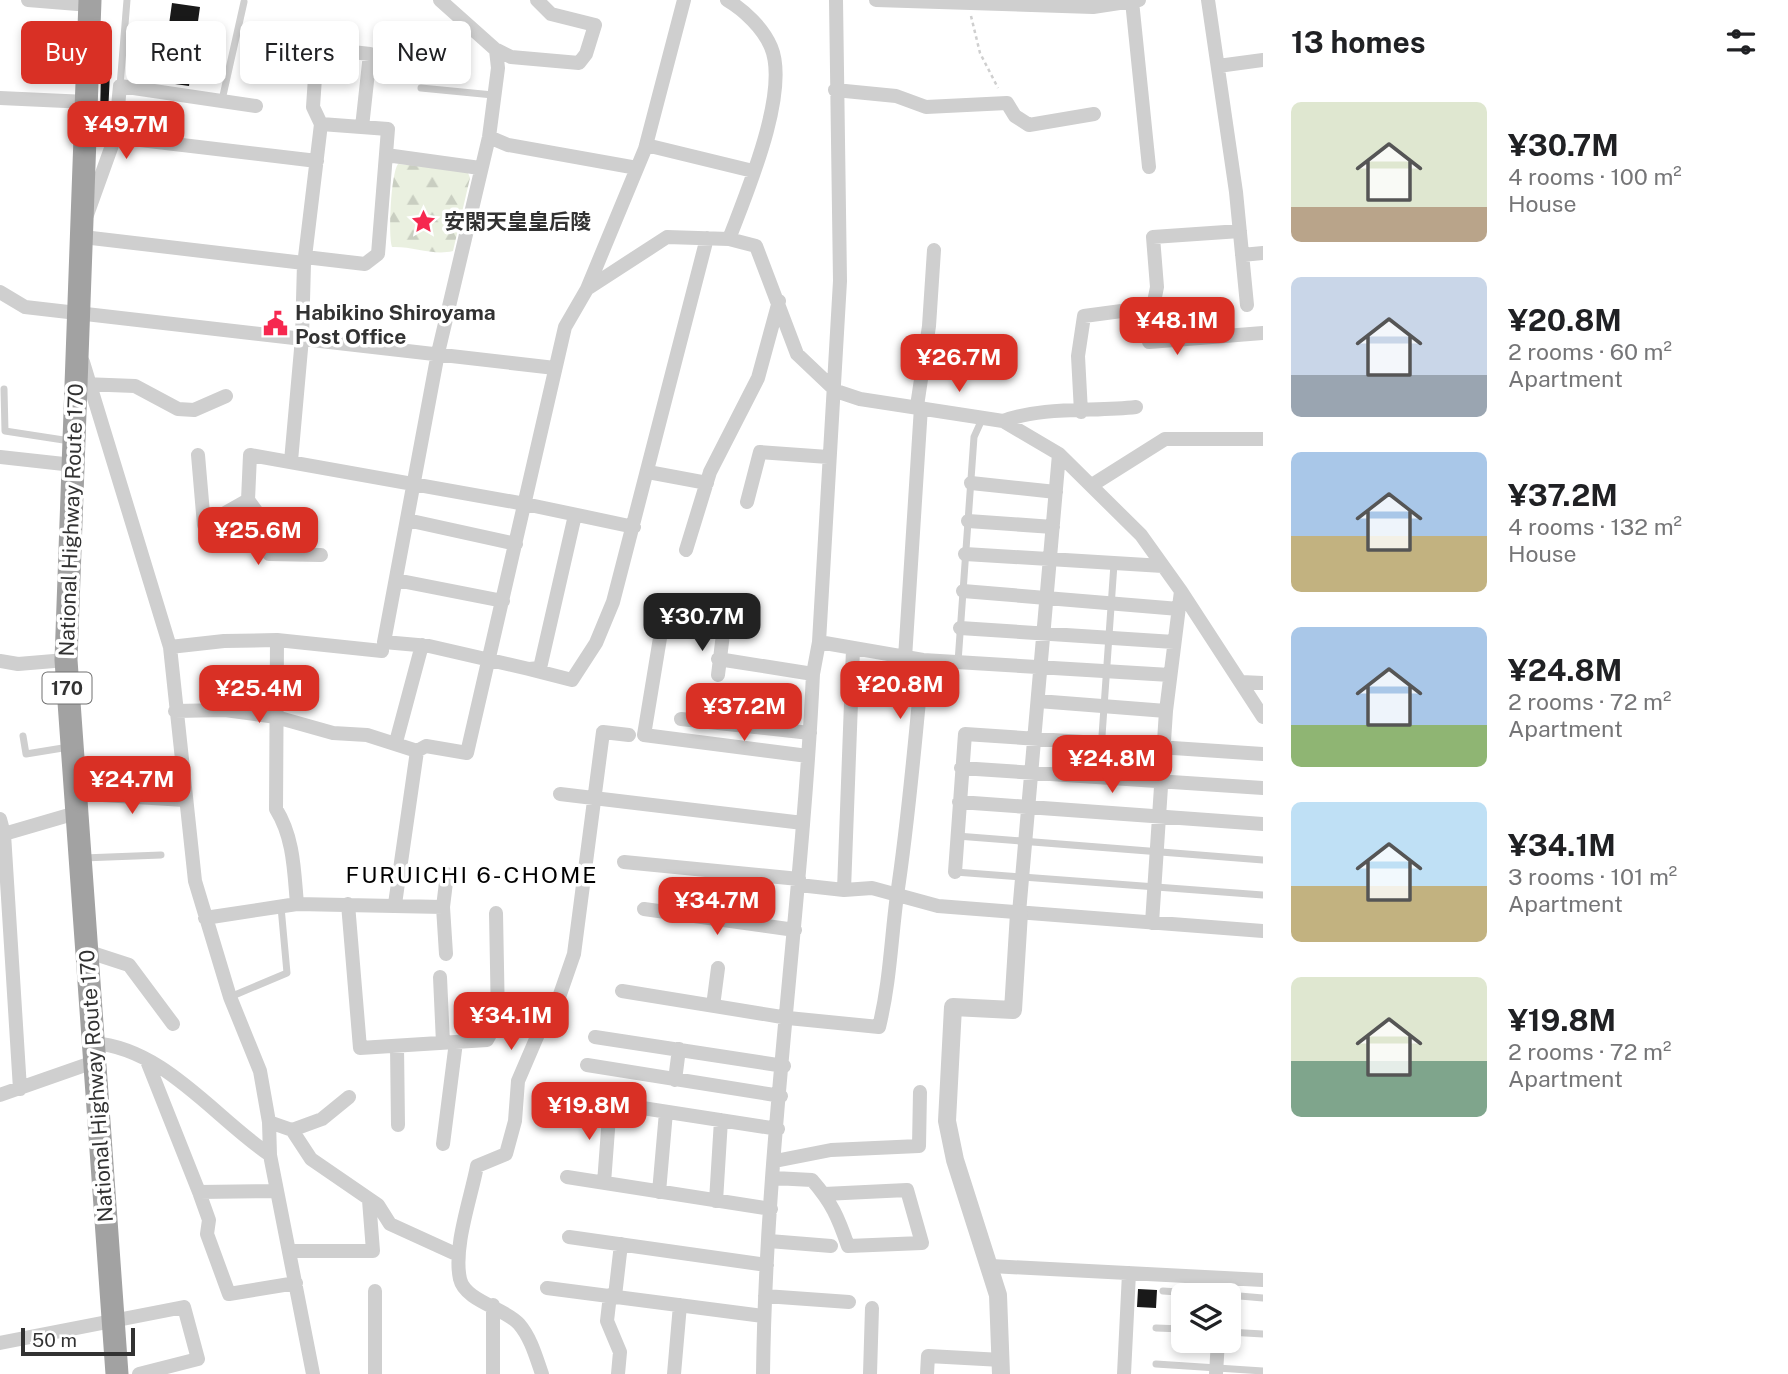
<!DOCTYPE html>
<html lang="en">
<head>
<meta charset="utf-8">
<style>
  body { margin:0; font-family:"Public Sans","Noto Sans JP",sans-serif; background:#f2f2f2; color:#202124; height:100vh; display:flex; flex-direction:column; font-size:26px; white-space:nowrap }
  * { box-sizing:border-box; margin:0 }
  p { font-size:23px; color:#757577 }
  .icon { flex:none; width:38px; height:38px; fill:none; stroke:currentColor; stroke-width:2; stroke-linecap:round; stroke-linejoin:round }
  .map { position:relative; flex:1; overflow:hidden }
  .side { display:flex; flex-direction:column; background:#fff; width:525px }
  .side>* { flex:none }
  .top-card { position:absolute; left:21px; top:21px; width:665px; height:63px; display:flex; gap:14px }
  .controls { position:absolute; left:1171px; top:1283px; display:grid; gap:14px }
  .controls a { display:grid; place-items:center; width:70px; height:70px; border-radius:10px; background:#fff; box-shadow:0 4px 10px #0003; font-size:35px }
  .scale { position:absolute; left:21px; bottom:18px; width:114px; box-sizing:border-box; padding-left:7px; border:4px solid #323232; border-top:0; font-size:19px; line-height:24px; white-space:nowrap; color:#323232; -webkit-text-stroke:5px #fff; paint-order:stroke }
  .price { position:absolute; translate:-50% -60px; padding:0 16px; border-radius:14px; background:#d93025; color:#fff; font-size:23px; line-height:46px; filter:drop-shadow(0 2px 4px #0008) }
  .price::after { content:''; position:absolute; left:50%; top:42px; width:21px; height:16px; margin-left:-10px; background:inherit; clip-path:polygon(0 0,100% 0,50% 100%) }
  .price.current { background:#222; color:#fff }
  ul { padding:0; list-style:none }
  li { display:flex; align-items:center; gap:21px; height:175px; padding:0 28px }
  li span { display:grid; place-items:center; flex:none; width:196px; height:140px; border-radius:10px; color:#555 }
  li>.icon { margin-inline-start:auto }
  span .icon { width:84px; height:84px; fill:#fffc; stroke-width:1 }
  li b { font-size:30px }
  h2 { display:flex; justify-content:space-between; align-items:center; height:84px; padding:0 28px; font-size:30px }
  .pill { padding:0 24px; border-radius:10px; background:#fff; box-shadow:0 4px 10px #0003; font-size:24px; line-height:63px }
  .pill.current { background:#d93025; color:#fff }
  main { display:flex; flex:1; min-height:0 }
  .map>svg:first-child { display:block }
  .forest { fill:url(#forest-firs) }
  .building { fill:#191919 }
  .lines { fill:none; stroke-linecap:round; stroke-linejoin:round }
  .path { stroke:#cfcfcf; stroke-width:2.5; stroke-dasharray:3.5 3.5; stroke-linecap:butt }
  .service { stroke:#cfcfcf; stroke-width:7 }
  .minor { stroke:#cfcfcf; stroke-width:14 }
  .tertiary { stroke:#cfcfcf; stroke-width:18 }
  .trunk { stroke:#a2a2a2; stroke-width:23 }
  .labels { text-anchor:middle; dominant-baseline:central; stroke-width:7; stroke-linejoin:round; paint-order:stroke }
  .shield { fill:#fff; stroke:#707070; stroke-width:2 }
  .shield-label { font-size:19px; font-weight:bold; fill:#323232 }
  .poi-label { font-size:21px; font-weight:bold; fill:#323232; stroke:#fff; text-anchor:start }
  .street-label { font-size:21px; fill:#323232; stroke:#fff }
  .neighbourhood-label { font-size:23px; letter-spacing:2px; fill:#000; stroke:#fff }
</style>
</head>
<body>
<main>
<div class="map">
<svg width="1263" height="1374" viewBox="0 0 1263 1374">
  <defs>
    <pattern id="forest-firs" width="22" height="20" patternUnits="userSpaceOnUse" patternTransform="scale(1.75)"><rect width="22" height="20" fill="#eaf0e0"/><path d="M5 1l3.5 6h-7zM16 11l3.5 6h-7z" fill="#c9cec1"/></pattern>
  </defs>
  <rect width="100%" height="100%" fill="#fff"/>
  <!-- forest -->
  <path class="forest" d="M398 164 467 170 470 178 453 251C433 256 413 246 392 247 388 234 391 173 398 164Z"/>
  <!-- building -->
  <path class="building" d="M172 3 200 7 189 86 161 82Z
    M101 73H110L108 114H100Z
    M1138 1289 1157 1290 1156 1308 1137 1307Z"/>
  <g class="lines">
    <!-- path -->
    <path class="path" d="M971 16 980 53 998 88"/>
    <!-- service -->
    <path class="service" d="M120 86 127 0
      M421 88 493 95
      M222 100 244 2
      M4 389 5 431 70 441
      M958 662 974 437 983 417
      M23 736 26 754 69 747
      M1099 779 1114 564
      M957 836 1263 860
      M83 858 161 855
      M955 872 1263 895
      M230 997 287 973 281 907
      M1163 1291 1222 1295
      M1228 1295 1263 1298
      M1156 1328 1183 1329
      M1228 1332 1263 1334
      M1156 1364 1263 1371"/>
    <!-- minor -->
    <path class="minor" d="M28 0 90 5
      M440 0 496 50 498 68 489 137 438 353 384 642 429 646 529 669 540 668 575 515
      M727 0C744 10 763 28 771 47 790 92 746 194 729 239
      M876 0 1093 7 1139 0
      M1208 0 1236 192 1247 305
      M1132 1 1149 167
      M497 50 511 57 579 63 586 54 595 25 551 14 537 0
      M1218 66 1263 60
      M835 90 896 96 926 107 1007 103 1015 116 1029 125 1094 114
      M0 98 87 102
      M321 124 313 107 317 48 370 54 362 127
      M115 137 317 161
      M489 137 508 145 637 168
      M646 145 753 171
      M386 155 480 168
      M87 215 115 137 120 86 256 106
      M83 237 304 263
      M1242 255 1263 253
      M587 289 667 237 729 239 756 246 797 354 836 391 860 399 1003 421 1059 454 1141 535 1181 591 1263 717
      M0 292 25 307 555 368
      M1144 308 1149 342 1263 333
      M83 362 170 647 195 881 230 997 260 1071 269 1122 270 1155 313 1374
      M83 384 135 386 178 409 194 410 226 396
      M917 406 929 326 934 250
      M1081 412 1078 356 1084 316 1144 308 1154 302 1157 287 1153 237 1240 231
      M1003 421C1044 406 1093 412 1136 407
      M198 455 204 525 248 500 250 455 525 504 634 527
      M0 457 73 465
      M291 461 302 338 304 263 305 257 321 124 388 129 378 254 365 264 305 257
      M648 472 707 483
      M971 483 1056 492
      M1092 485 1165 439H1263
      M248 500 267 526 269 554 321 555
      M747 502 760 452 828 457
      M407 520 516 544
      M968 521 1053 527
      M686 550 710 472 758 378 779 301
      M965 554 1163 566
      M396 580 503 601
      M963 591 1179 609
      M679 605 671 604 661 632 644 735 808 756
      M960 628 1174 642
      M277 640 276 809C294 838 294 871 297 904
      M819 642 923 660 1170 675
      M170 647 224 641 277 640 382 651
      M905 658 921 407
      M718 659 813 674
      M0 661 18 664 66 660
      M529 669 572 680 596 643 613 602 707 238
      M718 675 723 634
      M1241 682 1263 683
      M1038 701 1166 711
      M175 711 225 710 276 717 333 733 367 735 417 751
      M681 719 810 733
      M396 742 422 645
      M961 768 1263 788
      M560 794 803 823
      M75 796 86 794 185 800
      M959 802 1263 824
      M0 819 4 834 20 1089
      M0 832 4 834 76 813
      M624 862 799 879
      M955 872 965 734 1263 754
      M799 885 844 890 872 888 938 906 1263 931
      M844 890 853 649
      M348 904 360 1048 487 1040 498 1020 496 913
      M395 904 417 751 426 746 467 753 565 327 587 289 645 149 684 0
      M644 909 795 930
      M1019 913 1059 454
      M205 918 297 904 443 907
      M1152 923 1166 711 1181 591
      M86 951 129 965 173 1024
      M446 954 443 907 447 874
      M440 977 443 1043
      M622 991 788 1018 879 1027C890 982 891 940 897 895 909 817 915 739 923 660
      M713 1006 718 968
      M595 1037 784 1066
      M93 1043C164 1048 214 1117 270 1155
      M397 1046 398 1125
      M147 1061 199 1192 209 1220 207 1234 229 1294 296 1283
      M587 1065 781 1096
      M675 1080 679 1049
      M0 1095 94 1062
      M578 1098 778 1129
      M269 1122 292 1130 311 1159 378 1205 390 1224 458 1255
      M292 1130 322 1119 349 1097
      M443 1144 456 1042
      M775 1161 831 1150 919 1146 920 1092
      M567 1177 771 1209
      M774 1178 812 1180C832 1203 838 1217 848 1246L922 1243 907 1190 824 1194
      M604 1183 610 1103
      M199 1192 277 1191
      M659 1192 666 1112
      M716 1201 721 1120
      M569 1237 767 1265
      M769 1241 831 1246
      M290 1251H373L369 1200
      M991 1266 1263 1280
      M547 1288 763 1316
      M610 1295 607 1321 620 1352 618 1374
      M1221 1295 1222 1278
      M615 1296 621 1244
      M765 1296 849 1302
      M0 1343 184 1307 198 1359 139 1374
      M375 1374V1291
      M493 1374V1305
      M542 1374C536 1357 531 1338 519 1324 505 1308 465 1301 460 1279 453 1247 471 1198 477 1166L506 1154 515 1121 518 1081 539 1032 557 1003 574 954 603 732 629 735
      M674 1374 680 1305
      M763 1374C766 1141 802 907 813 674L819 642 840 281 836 0
      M870 1374 872 1308
      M927 1374 928 1356 1002 1360
      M1124 1374 1129 1273
      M1216 1374 1218 1340"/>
    <!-- tertiary -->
    <path class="tertiary" d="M1001 1374 998 1295 955 1160 947 1121 953 1007 1013 1010 1019 913"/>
    <!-- trunk -->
    <path class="trunk" d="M90 0 66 660 117 1374"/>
  </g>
  <!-- icons -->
  <defs>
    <symbol id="sight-bare" viewBox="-9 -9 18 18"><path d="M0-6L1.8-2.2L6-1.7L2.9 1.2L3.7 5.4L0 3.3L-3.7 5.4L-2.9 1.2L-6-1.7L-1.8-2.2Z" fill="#f6284f" stroke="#fff" stroke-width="2.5" paint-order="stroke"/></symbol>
    <symbol id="civic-bare" viewBox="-9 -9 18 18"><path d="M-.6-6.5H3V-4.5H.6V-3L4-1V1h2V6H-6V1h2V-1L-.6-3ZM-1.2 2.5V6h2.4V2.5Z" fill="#f6284f" stroke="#fff" stroke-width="2.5" paint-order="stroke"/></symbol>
  </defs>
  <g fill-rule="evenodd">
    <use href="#sight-bare" x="406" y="204" width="35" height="35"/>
    <use href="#civic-bare" x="258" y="306" width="35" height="35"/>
  </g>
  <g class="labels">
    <!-- shield labels -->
    <rect class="shield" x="42.5" y="672.5" width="49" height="31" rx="5"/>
    <g class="shield-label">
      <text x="67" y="688">170</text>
    </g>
    <!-- poi labels -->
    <g class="poi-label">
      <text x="444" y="221">安閑天皇皇后陵</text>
      <text x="295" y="312">Habikino Shiroyama<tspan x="295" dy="24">Post Office</tspan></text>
    </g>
    <!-- street labels -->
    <g class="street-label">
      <text transform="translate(71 520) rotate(-88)">National Highway Route 170</text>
      <text transform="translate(96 1086) rotate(-94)">National Highway Route 170</text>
    </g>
    <!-- neighbourhood labels -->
    <g class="neighbourhood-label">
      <text x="472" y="874">FURUICHI 6-CHOME</text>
    </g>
  </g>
</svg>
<div class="controls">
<a><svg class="icon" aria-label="layers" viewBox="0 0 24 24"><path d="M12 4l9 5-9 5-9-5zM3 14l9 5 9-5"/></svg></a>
</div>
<div class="scale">50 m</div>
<b class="price" style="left:126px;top:161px">¥49.7M</b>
<b class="price" style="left:1177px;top:357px">¥48.1M</b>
<b class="price" style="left:959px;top:394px">¥26.7M</b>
<b class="price" style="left:258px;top:567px">¥25.6M</b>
<b class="price current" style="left:702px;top:653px">¥30.7M</b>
<b class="price" style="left:900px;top:721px">¥20.8M</b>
<b class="price" style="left:259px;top:725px">¥25.4M</b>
<b class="price" style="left:744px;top:743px">¥37.2M</b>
<b class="price" style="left:1112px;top:795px">¥24.8M</b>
<b class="price" style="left:132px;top:816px">¥24.7M</b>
<b class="price" style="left:717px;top:937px">¥34.7M</b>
<b class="price" style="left:511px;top:1052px">¥34.1M</b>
<b class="price" style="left:589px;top:1142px">¥19.8M</b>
<div class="top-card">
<a class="pill current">Buy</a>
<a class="pill">Rent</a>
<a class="pill">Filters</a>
<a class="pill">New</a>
</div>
</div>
<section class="side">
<h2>13 homes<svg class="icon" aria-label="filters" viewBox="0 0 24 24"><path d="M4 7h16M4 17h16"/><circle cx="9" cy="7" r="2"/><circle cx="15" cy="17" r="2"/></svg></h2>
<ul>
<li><span style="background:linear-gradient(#dfe7d0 75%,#b9a48a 0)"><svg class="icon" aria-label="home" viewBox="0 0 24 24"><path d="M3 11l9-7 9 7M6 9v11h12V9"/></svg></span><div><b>¥30.7M</b><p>4 rooms · 100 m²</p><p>House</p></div></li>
<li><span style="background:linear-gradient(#c9d6e8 70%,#9aa5b1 0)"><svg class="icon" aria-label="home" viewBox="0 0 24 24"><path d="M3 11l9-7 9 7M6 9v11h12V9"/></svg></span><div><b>¥20.8M</b><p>2 rooms · 60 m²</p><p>Apartment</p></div></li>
<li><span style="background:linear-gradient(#a9c7e8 60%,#c2b280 0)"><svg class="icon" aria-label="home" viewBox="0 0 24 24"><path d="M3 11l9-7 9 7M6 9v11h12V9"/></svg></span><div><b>¥37.2M</b><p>4 rooms · 132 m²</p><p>House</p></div></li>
<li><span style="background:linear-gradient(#a9c7e8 70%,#8fb573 0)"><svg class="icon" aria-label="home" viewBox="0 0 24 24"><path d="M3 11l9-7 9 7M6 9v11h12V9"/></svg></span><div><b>¥24.8M</b><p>2 rooms · 72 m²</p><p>Apartment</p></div></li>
<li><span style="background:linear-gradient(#bfe0f5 60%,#c2b280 0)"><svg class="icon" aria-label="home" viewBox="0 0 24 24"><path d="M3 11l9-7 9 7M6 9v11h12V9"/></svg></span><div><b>¥34.1M</b><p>3 rooms · 101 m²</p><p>Apartment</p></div></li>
<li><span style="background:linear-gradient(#dfe7d0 60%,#7fa58c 0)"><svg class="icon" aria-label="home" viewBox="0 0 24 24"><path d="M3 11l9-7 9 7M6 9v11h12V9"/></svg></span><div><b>¥19.8M</b><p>2 rooms · 72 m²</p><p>Apartment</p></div></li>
</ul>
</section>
</main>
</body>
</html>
